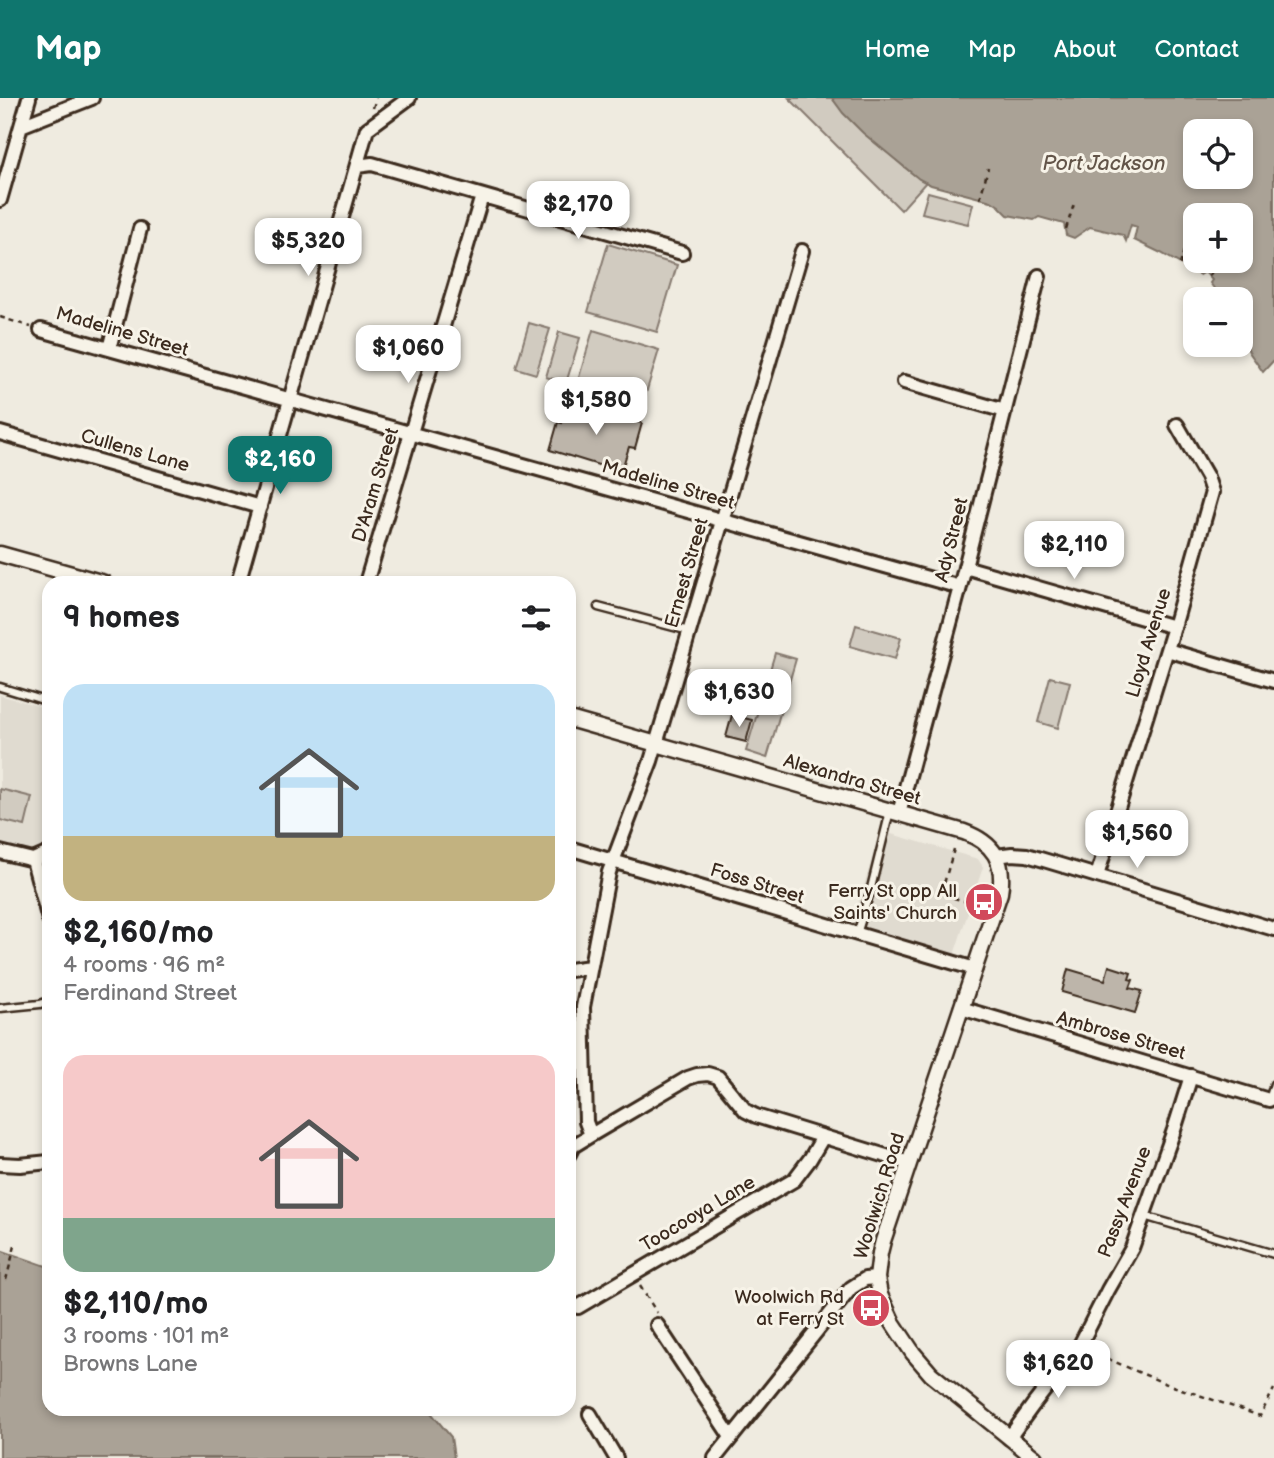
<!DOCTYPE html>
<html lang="en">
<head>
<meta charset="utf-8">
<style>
  body { margin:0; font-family:"Balsamiq Sans",sans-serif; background:#f6f6f6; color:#202124; height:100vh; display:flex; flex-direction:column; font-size:26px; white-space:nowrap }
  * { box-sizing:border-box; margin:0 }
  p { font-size:23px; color:#757577 }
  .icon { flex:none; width:38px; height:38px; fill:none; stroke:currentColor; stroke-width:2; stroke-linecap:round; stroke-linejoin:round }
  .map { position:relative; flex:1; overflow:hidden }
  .side { position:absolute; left:42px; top:478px; width:534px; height:840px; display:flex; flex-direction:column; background:#fff; border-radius:21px; box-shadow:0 4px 10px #0003 }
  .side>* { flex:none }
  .fabs { position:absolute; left:1183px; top:21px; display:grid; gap:14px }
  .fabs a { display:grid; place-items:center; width:70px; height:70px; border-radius:14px; background:#fff; box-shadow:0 4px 10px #0003; font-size:35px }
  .price { position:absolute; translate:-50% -60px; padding:0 16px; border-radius:14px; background:#fff; color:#222; font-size:23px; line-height:46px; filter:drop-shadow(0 2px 4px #0008) }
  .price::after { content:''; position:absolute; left:50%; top:42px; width:21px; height:16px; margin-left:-10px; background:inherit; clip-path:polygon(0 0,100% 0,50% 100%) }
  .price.on { background:#0f766e; color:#fff }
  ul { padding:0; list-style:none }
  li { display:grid; align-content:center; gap:14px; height:371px; padding:0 21px }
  li span { display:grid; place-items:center; height:217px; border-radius:21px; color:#555 }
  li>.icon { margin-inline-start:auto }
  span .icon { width:126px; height:126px; fill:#fffc; stroke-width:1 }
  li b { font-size:30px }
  h2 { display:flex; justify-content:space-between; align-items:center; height:84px; padding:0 21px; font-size:30px }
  header { display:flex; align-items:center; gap:42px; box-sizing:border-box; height:98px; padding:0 35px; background:#0f766e; color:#fff }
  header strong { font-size:33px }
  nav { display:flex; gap:38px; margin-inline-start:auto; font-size:24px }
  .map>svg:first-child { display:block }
  .built { fill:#e0dbd0 }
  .green { fill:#d1cbc0; stroke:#867a6f; stroke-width:2 }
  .water { fill:#aaa296; stroke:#7e7266; stroke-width:2; fill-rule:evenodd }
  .building { fill:#bdb5aa; stroke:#3b2a1e; stroke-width:2 }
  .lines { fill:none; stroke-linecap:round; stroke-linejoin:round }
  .service-casing { stroke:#3b2a1e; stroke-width:11 }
  .minor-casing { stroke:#3b2a1e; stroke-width:18 }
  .tertiary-casing { stroke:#3b2a1e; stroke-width:19 }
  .path { stroke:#3b2a1e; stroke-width:2.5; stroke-dasharray:5 5; stroke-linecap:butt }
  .service { stroke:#f7f3e8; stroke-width:6 }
  .minor { stroke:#f7f3e8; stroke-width:12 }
  .tertiary { stroke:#f7f3e8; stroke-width:14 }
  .labels { text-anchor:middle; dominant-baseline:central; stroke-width:6; stroke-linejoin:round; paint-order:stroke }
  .street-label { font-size:19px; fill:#3b2a1e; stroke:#f7f3e8 }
  .poi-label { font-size:19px; fill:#3b2a1e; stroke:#f7f3e8; text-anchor:end }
  .water-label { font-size:21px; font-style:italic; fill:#625448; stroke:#f7f3e8 }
</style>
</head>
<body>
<header>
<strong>Map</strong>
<nav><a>Home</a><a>Map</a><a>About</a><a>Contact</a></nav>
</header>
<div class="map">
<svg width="1274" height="1360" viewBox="0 0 1274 1360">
  <rect width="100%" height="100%" fill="#efebe0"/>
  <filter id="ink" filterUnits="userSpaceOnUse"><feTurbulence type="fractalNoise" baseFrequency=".0143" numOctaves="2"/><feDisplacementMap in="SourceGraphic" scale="14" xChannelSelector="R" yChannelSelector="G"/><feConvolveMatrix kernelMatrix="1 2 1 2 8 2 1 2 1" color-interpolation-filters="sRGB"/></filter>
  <g filter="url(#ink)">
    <!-- built -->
    <path class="built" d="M0 597 49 611V745L25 756 0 749Z
      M881 733 978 761 983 769 953 860 851 828Z"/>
    <!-- green -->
    <path class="green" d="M789 0H832C850 24 872 42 895 61 905 70 914 78 926 84L901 112Z
      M928 94 973 106 968 126 922 115Z
      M608 146 677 167 657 234 588 214Z
      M529 225 550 231 536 276 516 270Z
      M593 232 659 252 638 322 572 303Z
      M559 234 580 240 566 285 546 279Z
      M856 527 901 540 895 561 850 548Z
      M775 555 796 561 767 660 746 653Z
      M1050 579 1070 584 1058 630 1038 624Z
      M0 691 32 699 25 728 0 722Z"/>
    <!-- water -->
    <path class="water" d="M832 0H1274V262L1263 274 1249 254 1241 236V201H1222L1210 185 1212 182 1205 174 1200 177 1161 155 1134 142 1137 129 1131 127 1126 143 1123 137 1090 129 1074 140 1066 137 1064 126 1039 119 1034 122 1008 117 999 108 991 103 931 87 919 81 863 35 843 15ZM1241 33V79H1195V33ZM1241 117V163H1195V117Z
      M0 1152 49 1169V1311H428L451 1339 454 1360H0Z"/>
    <!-- building -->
    <path class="building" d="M568 304 642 325 635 350 629 349 621 374 550 352 558 324 562 325Z
      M732 617 752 622 746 644 726 639Z
      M1109 868 1131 875 1129 881 1133 882 1130 890 1142 893 1135 915 1062 894 1068 871 1105 882Z"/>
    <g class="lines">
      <defs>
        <path id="service" d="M598 509 689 533
          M0 589 49 604
          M857 836 870 794 890 713
          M0 910 40 906 49 903
          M1269 1002 1274 986
          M1144 1118 1274 1156"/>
        <path id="minor" d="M21 28 92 0
          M357 68 372 66 682 155
          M0 102 29 0
          M41 232 960 489
          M109 251 140 131
          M904 284 1005 313
          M0 335 260 409
          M965 469 1174 529
          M238 485 367 31 409 0
          M366 485 482 98
          M1167 552 1274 583
          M899 715 960 489 1039 178
          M569 750 975 871
          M0 754 33 762 49 755
          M996 758 1012 756 1027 757 1274 831
          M33 762 49 822
          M1097 778 1174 529 1212 394 1207 379 1177 327
          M569 872 590 869
          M961 910 1269 1002
          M591 1037 586 1024 583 909 609 774 651 663 802 153
          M569 1056 573 1048 591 1037 688 980 697 977 708 976 718 979 746 1013 756 1018 909 1065
          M0 1066 20 1067 49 1064
          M569 1205 570 1207 578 1209 794 1082 810 1061 823 1039
          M657 1227 731 1339
          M590 1316 616 1360
          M1009 1340 1033 1307 1081 1245 1108 1192 1132 1150 1174 1032 1191 978
          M715 1360 851 1190 865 1181 877 1180"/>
        <path id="tertiary" d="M0 456 104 485
          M569 621 964 734C994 745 1005 763 1000 795L883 1143 880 1155 877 1180 880 1197 893 1225 913 1255 931 1276 1035 1360"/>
      </defs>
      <!-- service casing -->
      <use href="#service" class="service-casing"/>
      <!-- minor casing -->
      <use href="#minor" class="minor-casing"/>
      <!-- tertiary casing -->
      <use href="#tertiary" class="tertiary-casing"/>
      <!-- path -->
      <path class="path" d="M373 10 376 0
        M980 101 988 70
        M1066 131 1075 103
        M1180 167 1186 145
        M1208 178 1219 168
        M0 219 31 229
        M954 751 941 796 974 806
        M6 1182 15 1148
        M640 1188 657 1215
        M1090 1251 1101 1258 1164 1285 1260 1318 1274 1291"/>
      <!-- service -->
      <use href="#service" class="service"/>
      <!-- minor -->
      <use href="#minor" class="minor"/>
      <!-- tertiary -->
      <use href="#tertiary" class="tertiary"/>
    </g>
  </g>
  <!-- icons -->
  <defs>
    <symbol id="bus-disc" viewBox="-11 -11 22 22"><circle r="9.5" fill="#d1495b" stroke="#f7f3e8"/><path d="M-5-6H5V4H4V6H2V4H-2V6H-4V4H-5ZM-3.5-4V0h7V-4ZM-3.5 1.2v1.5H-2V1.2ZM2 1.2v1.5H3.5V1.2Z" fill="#fff"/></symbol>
  </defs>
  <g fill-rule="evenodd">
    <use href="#bus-disc" x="962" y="782" width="44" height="44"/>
    <use href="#bus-disc" x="849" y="1188" width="44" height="44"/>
  </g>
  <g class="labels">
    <!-- street labels -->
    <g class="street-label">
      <text transform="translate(122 234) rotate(16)">Madeline Street</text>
      <text transform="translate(135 353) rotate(16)">Cullens Lane</text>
      <text transform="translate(376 387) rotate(-73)">D'Aram Street</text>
      <text transform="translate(668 387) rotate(16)">Madeline Street</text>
      <text transform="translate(952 442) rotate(-76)">Ady Street</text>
      <text transform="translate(687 475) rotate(-74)">Ernest Street</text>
      <text transform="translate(1149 545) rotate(-73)">Lloyd Avenue</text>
      <text transform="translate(852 682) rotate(16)">Alexandra Street</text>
      <text transform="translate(757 786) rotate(17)">Foss Street</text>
      <text transform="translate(1121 938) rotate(16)">Ambrose Street</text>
      <text transform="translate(880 1098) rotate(-73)">Woolwich Road</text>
      <text transform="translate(1125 1104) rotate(-69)">Passy Avenue</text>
      <text transform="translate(698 1116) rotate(-31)">Toocooya Lane</text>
    </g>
    <!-- poi labels -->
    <g class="poi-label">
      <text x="957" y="793">Ferry St opp All<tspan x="957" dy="22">Saints' Church</tspan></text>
      <text x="844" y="1199">Woolwich Rd<tspan x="844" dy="22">at Ferry St</tspan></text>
    </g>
    <!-- water labels -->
    <g class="water-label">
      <text x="1104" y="65">Port Jackson</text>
    </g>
  </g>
</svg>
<div class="fabs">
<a><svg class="icon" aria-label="locate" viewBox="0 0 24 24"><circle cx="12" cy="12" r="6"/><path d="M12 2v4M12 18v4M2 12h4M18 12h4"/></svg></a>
<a>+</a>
<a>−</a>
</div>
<b class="price" style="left:578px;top:143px">$2,170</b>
<b class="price" style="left:308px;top:180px">$5,320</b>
<b class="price" style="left:408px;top:287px">$1,060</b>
<b class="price" style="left:596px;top:339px">$1,580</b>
<b class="price on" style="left:280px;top:398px">$2,160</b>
<b class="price" style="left:1074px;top:483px">$2,110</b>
<b class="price" style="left:739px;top:631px">$1,630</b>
<b class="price" style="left:1137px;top:772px">$1,560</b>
<b class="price" style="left:1058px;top:1302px">$1,620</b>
<section class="side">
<h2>9 homes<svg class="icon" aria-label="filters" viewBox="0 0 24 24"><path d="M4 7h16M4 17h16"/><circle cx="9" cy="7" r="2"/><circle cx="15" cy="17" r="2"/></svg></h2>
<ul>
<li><span style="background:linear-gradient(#bfe0f5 70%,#c2b280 0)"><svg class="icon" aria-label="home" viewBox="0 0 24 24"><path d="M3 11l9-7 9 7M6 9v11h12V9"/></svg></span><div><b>$2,160/mo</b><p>4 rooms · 96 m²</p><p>Ferdinand Street</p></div></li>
<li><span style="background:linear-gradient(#f6c9c9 75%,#7fa58c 0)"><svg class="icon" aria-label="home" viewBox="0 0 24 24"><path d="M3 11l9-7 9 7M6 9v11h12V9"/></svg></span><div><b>$2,110/mo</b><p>3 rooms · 101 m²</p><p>Browns Lane</p></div></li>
</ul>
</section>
</div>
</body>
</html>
